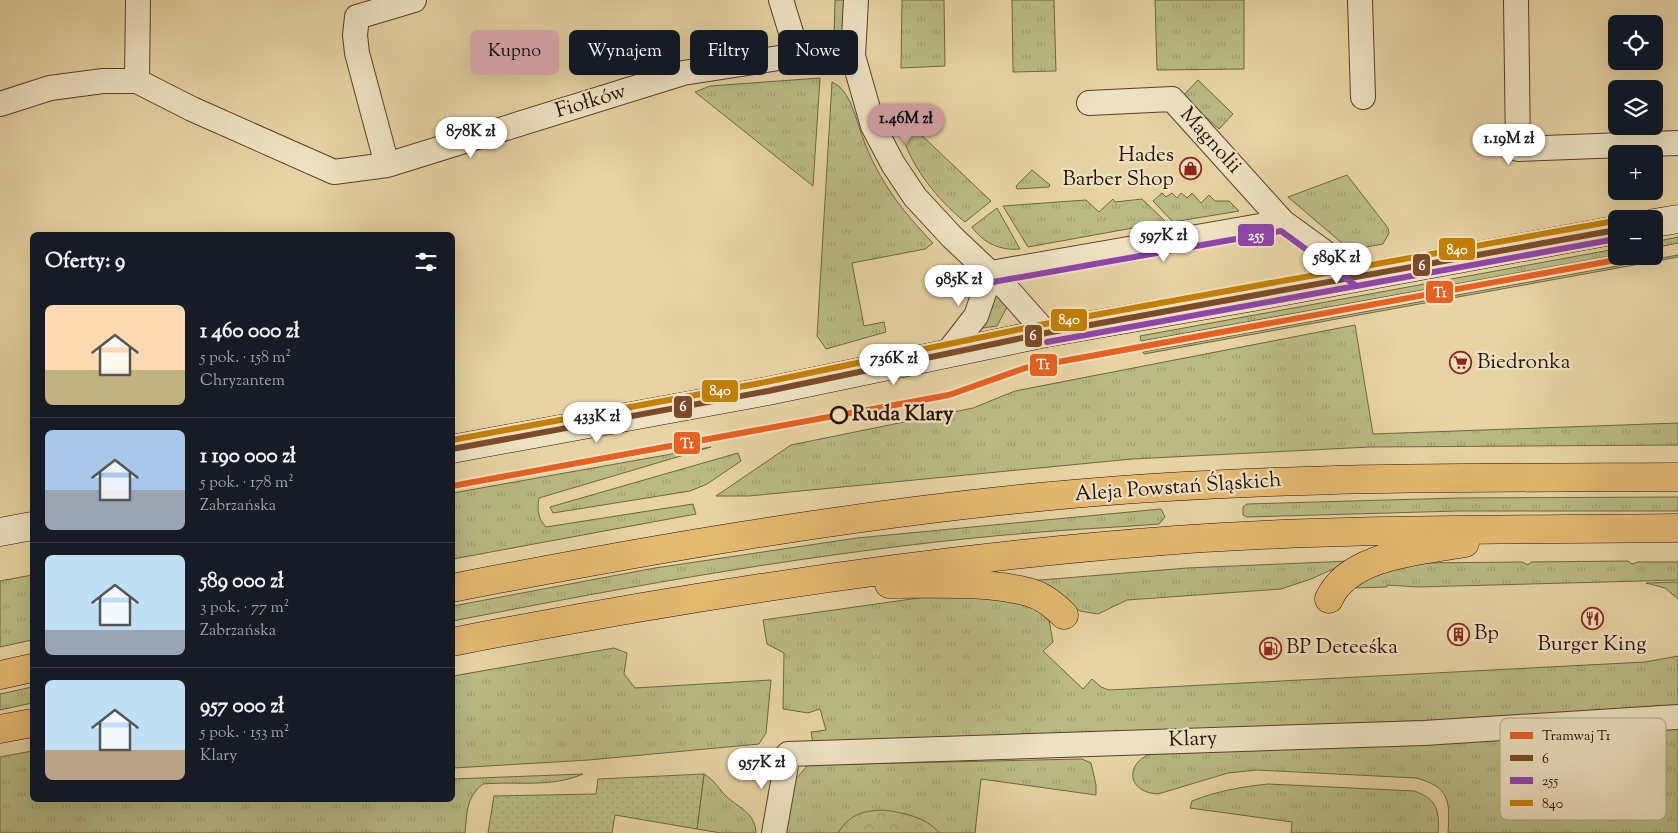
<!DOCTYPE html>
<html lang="pl">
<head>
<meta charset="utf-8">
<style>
  body { margin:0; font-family:"Sorts Mill Goudy",serif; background:#20242c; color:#f1f3f6; height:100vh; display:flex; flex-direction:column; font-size:19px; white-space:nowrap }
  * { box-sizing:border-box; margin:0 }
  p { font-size:16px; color:#9ea1a6 }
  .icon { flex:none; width:28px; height:28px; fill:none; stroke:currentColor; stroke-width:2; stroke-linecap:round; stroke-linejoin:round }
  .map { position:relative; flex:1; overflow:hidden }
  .panel { position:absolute; left:30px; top:232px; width:425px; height:570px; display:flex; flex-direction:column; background:#171b24; border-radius:8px; box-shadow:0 5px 20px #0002 }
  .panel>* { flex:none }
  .hud { position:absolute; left:470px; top:30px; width:475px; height:45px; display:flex; gap:10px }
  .tools { position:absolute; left:1608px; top:15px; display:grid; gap:10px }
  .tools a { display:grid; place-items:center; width:55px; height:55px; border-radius:8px; background:#171b24; box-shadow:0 5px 20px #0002; font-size:25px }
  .price { position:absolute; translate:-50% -42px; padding:0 11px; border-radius:18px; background:#fff; color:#222; font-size:16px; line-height:32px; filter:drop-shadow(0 1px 2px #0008) }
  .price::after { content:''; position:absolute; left:50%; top:30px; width:15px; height:11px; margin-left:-8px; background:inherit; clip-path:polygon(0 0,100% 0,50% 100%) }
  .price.on { background:#c59692; color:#111 }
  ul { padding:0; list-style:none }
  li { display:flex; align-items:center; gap:15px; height:125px; padding:0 15px }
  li+li { border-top:1px solid #363941 }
  li span { display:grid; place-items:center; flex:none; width:140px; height:100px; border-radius:8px; color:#555 }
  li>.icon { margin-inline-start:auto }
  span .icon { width:60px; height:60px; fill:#fffc; stroke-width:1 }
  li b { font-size:21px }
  h2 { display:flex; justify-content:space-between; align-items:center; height:60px; padding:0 15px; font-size:21px }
  .tag { padding:0 18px; border-radius:8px; background:#171b24; box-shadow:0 5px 20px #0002; font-size:18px; line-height:45px }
  .tag.on { background:#c59692; color:#111 }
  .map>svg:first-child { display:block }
  .grass { fill:url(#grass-tufts); stroke:#726442 }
  .forest { fill:url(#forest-crowns); stroke:#726442 }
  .park { fill:url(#park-dots); stroke:#726442 }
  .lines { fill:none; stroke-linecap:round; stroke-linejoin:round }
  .street-casing { stroke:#5b3e29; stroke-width:26 }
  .secondary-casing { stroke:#2c0d00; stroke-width:29 }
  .primary-casing { stroke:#2c0d00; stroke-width:29 }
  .street { stroke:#efe2c3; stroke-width:24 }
  .secondary { stroke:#efe2c3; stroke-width:28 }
  .primary { stroke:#e4ba72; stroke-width:28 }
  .bus-1-casing { stroke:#efe2c3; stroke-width:10 }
  .bus-2-casing { stroke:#efe2c3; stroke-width:10 }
  .bus-3-casing { stroke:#efe2c3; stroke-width:10 }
  .bus-1 { stroke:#7a4b2a; stroke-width:6 }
  .bus-2 { stroke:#8e44ad; stroke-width:6 }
  .bus-3 { stroke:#c48000; stroke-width:6 }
  .tram-1-casing { stroke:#efe2c3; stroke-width:10 }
  .tram-1 { stroke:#e86120; stroke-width:6 }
  .stop-dot { fill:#efe2c3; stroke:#2c0d00; stroke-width:2.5 }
  .labels { text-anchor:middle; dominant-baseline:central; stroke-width:4.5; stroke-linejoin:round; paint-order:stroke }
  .street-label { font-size:21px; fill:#2c0d00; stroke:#efe2c3 }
  .poi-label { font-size:21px; fill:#2c0d00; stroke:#efe2c3; text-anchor:start }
  .stop-label { font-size:21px; font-weight:bold; fill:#2c0d00; stroke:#efe2c3; text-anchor:start }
  .key { fill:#efe2c3; stroke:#b4a288; stroke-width:1 }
  .key-label { font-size:14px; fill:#2c0d00 }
  .line-badge { stroke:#efe2c3; stroke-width:2 }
  .badge-label { font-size:14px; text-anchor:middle; font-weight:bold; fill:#fff }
</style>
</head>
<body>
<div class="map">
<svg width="1678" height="833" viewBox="0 0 1678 833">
  <defs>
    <pattern id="grass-tufts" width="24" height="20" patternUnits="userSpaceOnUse" patternTransform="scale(1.25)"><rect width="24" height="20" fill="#b8bb84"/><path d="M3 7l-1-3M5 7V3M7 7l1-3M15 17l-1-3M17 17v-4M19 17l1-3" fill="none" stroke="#9ea070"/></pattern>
    <pattern id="forest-crowns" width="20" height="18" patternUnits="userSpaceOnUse" patternTransform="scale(1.25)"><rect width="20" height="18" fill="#b8bb84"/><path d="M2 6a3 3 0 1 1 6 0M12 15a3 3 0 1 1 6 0" fill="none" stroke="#9ea070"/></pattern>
    <pattern id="park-dots" width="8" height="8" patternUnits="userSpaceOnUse" patternTransform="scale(1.25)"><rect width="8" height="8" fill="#b8bb84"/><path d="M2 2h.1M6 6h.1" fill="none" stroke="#9ea070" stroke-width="1.8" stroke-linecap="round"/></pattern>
  </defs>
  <rect width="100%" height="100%" fill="#e7d3a3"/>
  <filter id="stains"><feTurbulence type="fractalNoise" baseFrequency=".004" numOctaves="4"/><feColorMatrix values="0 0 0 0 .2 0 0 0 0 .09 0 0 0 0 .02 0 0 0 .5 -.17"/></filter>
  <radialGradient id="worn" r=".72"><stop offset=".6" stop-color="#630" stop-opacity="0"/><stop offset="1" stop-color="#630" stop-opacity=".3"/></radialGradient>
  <!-- grass -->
  <path class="grass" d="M835 0H846C845 14 848 31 834 39Z
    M902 0H944L945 66 901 68Z
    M1012 0H1054L1056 71 1013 72Z
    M1155 0H1244V69L1157 70Z
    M820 78 813 186 695 92 710 86Z
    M1198 80 1233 114 1219 129 1183 96Z
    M832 82C851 90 856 121 863 138 878 180 903 212 933 243L925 249 852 263 864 326 884 322 886 332 826 349 817 336Z
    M899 114 991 201 965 222C934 197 900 154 899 114Z
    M1032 170 1050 185 1049 187 1017 189 1016 186Z
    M1347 175 1388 228 1389 233 1383 244 1350 250 1288 197Z
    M1162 193 1166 197 1172 193 1177 198 1181 193 1187 198 1192 193 1201 203 1209 195 1215 201H1229L1239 211 1173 222 1153 201Z
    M1113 199 1115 202 1142 199 1166 222 1028 247 1003 206 1086 200 1099 212Z
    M997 208 1020 249C1001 251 983 243 972 227Z
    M1678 237V243L1654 248V242Z
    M1616 249V255L1141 341 1140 336Z
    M1678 255V257L1144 354 1143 352Z
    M995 294 1007 307 997 326 976 329Z
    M1355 325 1373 434 1678 423V445L1370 447 1132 459 749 496H716L791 445 973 408 1015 391Z
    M711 447 539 498C537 511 538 518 546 527L693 504 696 514 453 559V493Z
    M738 453 741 461 707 484 690 491 553 513 550 507Z
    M1678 497V511H1458L1247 517 1243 515V507L1247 504 1458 498Z
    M1161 509 1165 517 1159 524C1108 528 1056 530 1005 535 819 552 635 585 453 621V606L655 568 857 538Z
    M1351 561 1311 579 1281 589 1127 600 1098 614 1080 611 1055 595 1016 582 1187 568Z
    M1628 561 1632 564 1638 562H1678V580L1418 587 1387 585V587L1352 588 1357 580 1418 563 1522 562 1528 565 1531 562Z
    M32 575V640L0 647V581Z
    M1678 582V599L1665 588 1646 583Z
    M961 592 1023 602 1048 615 1053 642 1043 651 1083 689 1092 679 1101 687 1109 690 1645 662 1678 656V707L1494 718 813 743 811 732 826 730 820 709 808 713 783 709 784 653 767 644 763 620Z
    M614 648 627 653 624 674 635 688 771 680 766 733 759 744 589 760 453 768V676Z
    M32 687V703L0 710V694Z
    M1678 728V833H1448C1450 801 1450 787 1416 778L1257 770 1228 773 1158 794C1124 792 1125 759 1157 752Z
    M32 751V800H452L453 779 583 774C551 788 517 781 483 784 466 797 467 813 465 833H0V757Z
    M1082 759 1091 763 1096 785V795L981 779 975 833H782L794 781 808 765Z
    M704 774C714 780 717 786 724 794 737 808 755 811 756 833H721L697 829Z
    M1268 784 1414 791C1436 798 1440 810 1438 833H1291L1292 822 1190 808 1192 801C1217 791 1241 787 1268 784Z"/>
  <!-- forest -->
  <path class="forest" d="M882 810C901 812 927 817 939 833H838C849 815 862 811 882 810Z"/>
  <!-- park -->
  <path class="park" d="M704 774 697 829 615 815 612 833H488L494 796 596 794 598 779Z"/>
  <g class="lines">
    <defs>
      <path id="street" d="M781 0 798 55
        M856 0 853 56 873 126 893 164 915 197 952 237 1007 289 1046 333
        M1360 0 1363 97
        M1516 0 1518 149 1678 143
        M137 81 138 0
        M1089 103 1172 99 1283 222
        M0 104 50 88 103 81H137L192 109 334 172 387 165 683 73 798 55 853 56
        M387 165 357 53 355 35 357 17 414 0
        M991 273 1283 222 1360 278
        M948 352 976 316 991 273
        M774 833 788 754 1424 733 1678 717"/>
      <path id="secondary" d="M1654 223 1678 219
        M452 449 768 391 1046 333 1253 297 1616 230
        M0 532 32 526"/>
      <path id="primary" d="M889 584C934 584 985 581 1028 592 1041 595 1055 606 1064 615
        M452 588C647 550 843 516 1040 497 1252 476 1465 478 1678 477
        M1329 599C1349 554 1422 551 1465 543
        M452 642C692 595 933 558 1176 540 1343 528 1511 530 1678 528
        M0 675 32 668
        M0 729 32 723"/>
    </defs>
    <!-- street casing -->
    <use href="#street" class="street-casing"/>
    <!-- secondary casing -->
    <use href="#secondary" class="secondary-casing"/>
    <!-- primary casing -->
    <use href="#primary" class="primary-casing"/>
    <!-- street -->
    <use href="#street" class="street"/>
    <!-- secondary -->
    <use href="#secondary" class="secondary"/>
    <!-- primary -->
    <use href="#primary" class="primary"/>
    <defs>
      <path id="bus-1" d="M452 449 768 391 1046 333 1616 230"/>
      <path id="bus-2" d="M993 282 1281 231 1355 285
        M1047 342 1616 239"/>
      <path id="bus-3" d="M452 440 766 382 1045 324 1614 221"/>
    </defs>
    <!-- bus-1 casing -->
    <use href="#bus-1" class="bus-1-casing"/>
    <!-- bus-2 casing -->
    <use href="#bus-2" class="bus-2-casing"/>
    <!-- bus-3 casing -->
    <use href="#bus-3" class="bus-3-casing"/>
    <!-- bus-1 -->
    <use href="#bus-1" class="bus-1"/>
    <!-- bus-2 -->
    <use href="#bus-2" class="bus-2"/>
    <!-- bus-3 -->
    <use href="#bus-3" class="bus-3"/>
    <defs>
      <path id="tram-1" d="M452 486 949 395 1025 368 1638 256"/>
    </defs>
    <!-- tram-1 casing -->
    <use href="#tram-1" class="tram-1-casing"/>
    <!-- tram-1 -->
    <use href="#tram-1" class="tram-1"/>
  </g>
  <!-- icons -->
  <defs>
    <symbol id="shop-ring" viewBox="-11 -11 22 22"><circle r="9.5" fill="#efe2c3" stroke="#8f2418" stroke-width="1.5"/><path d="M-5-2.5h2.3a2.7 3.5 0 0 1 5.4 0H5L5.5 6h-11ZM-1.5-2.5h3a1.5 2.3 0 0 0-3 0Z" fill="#8f2418"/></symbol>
    <symbol id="supermarket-ring" viewBox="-11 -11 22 22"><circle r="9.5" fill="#efe2c3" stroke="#8f2418" stroke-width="1.5"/><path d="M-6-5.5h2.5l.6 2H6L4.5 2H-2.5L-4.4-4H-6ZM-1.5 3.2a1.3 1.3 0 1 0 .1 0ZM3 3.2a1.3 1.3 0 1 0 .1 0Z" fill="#8f2418"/></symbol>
    <symbol id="restaurant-ring" viewBox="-11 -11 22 22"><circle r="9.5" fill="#efe2c3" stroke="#8f2418" stroke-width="1.5"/><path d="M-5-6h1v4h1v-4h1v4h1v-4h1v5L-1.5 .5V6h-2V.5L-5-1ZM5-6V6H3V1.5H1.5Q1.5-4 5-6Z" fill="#8f2418"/></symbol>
    <symbol id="building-ring" viewBox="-11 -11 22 22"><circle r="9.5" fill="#efe2c3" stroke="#8f2418" stroke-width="1.5"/><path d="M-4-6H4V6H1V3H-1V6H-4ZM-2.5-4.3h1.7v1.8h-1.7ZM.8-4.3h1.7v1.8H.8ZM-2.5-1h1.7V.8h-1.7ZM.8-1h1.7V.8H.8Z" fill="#8f2418"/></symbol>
    <symbol id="fuel-ring" viewBox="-11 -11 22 22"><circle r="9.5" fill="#efe2c3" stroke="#8f2418" stroke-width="1.5"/><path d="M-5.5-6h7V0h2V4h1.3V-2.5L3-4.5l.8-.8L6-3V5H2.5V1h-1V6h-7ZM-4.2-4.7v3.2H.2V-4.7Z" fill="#8f2418"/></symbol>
  </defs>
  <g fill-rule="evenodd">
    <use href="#shop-ring" x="1178" y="156" width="25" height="25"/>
    <use href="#supermarket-ring" x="1448" y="350" width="25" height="25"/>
    <use href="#restaurant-ring" x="1580" y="606" width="25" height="25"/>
    <use href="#building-ring" x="1446" y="622" width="25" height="25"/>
    <use href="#fuel-ring" x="1258" y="636" width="25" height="25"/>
  </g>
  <!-- markers -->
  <circle class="stop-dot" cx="839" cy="415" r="8"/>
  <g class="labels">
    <!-- street labels -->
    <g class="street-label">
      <text transform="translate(591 102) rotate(-17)">Fiołków</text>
      <text transform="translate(1210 141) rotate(48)">Magnolii</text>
      <text transform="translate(1178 488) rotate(-4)">Aleja Powstań Śląskich</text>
      <text transform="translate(1193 740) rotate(-2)">Klary</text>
    </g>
    <!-- poi labels -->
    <g class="poi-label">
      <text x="1174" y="156" text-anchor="end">Hades<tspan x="1174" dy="24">Barber Shop</tspan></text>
      <text x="1477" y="363">Biedronka</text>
      <text x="1474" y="634">Bp</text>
      <text x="1592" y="645" text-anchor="middle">Burger King</text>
      <text x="1286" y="648">BP Deteeśka</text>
    </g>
    <!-- stop labels -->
    <g class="stop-label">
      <text x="852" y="415">Ruda Klary</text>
    </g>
  </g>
  <!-- legend -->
  <rect x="1500" y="718" width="166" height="102" rx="8" class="key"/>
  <rect x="1510" y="732" width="23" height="7" fill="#e86120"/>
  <rect x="1510" y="755" width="23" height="6" fill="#7a4b2a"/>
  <rect x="1510" y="777" width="23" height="7" fill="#8e44ad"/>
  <rect x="1510" y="800" width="23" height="6" fill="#c48000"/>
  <g class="key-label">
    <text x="1542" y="740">Tramwaj T1</text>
    <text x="1542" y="763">6</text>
    <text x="1542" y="785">255</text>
    <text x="1542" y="808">840</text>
  </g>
  <g class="line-badge">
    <rect x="1237" y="223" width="38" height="24" rx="5" fill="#8e44ad"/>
    <rect x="1438" y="237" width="38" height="24" rx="5" fill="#c48000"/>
    <rect x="1412" y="253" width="19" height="24" rx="5" fill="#7a4b2a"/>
    <rect x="1425" y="280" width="29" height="24" rx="5" fill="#e86120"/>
    <rect x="1050" y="308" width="38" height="24" rx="5" fill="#c48000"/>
    <rect x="1024" y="324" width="19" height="24" rx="5" fill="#7a4b2a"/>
    <rect x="1029" y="353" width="29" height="24" rx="5" fill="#e86120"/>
    <rect x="701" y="379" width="38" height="24" rx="5" fill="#c48000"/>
    <rect x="673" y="395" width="20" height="24" rx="5" fill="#7a4b2a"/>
    <rect x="673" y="431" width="28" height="24" rx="5" fill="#e86120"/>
  </g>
  <g class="badge-label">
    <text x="1256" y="240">255</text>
    <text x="1457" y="254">840</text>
    <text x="1422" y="270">6</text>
    <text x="1440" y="297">T1</text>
    <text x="1069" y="324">840</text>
    <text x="1033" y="340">6</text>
    <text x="1043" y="369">T1</text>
    <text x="720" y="395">840</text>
    <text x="683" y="411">6</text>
    <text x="687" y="448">T1</text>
  </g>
  <rect width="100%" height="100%" filter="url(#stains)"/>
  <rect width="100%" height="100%" fill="url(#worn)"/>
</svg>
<div class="tools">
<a><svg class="icon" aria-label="locate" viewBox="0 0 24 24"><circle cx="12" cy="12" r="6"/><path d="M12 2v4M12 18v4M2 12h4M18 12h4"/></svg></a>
<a><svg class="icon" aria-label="layers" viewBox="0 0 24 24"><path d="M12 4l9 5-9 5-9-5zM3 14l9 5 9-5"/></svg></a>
<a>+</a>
<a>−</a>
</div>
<b class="price on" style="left:906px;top:146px">1.46M zł</b>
<b class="price" style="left:471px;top:159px">878K zł</b>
<b class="price" style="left:1509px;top:166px">1.19M zł</b>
<b class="price" style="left:1164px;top:263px">597K zł</b>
<b class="price" style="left:1337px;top:285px">589K zł</b>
<b class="price" style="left:959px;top:307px">985K zł</b>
<b class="price" style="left:894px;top:386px">736K zł</b>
<b class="price" style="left:597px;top:444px">433K zł</b>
<b class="price" style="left:762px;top:790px">957K zł</b>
<div class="hud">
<a class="tag on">Kupno</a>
<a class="tag">Wynajem</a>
<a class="tag">Filtry</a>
<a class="tag">Nowe</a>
</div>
<section class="panel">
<h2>Oferty: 9<svg class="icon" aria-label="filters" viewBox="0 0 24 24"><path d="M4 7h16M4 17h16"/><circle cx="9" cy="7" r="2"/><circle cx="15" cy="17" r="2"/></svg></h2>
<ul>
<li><span style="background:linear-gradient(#ffd9b3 65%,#c2b280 0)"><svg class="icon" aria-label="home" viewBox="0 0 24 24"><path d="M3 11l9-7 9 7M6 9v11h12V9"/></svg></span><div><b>1 460 000 zł</b><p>5 pok. · 158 m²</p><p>Chryzantem</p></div></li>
<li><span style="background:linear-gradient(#a9c7e8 60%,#9aa5b1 0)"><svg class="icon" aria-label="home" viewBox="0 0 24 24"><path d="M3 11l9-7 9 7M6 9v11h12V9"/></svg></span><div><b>1 190 000 zł</b><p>5 pok. · 178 m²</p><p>Zabrzańska</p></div></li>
<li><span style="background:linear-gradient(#bfe0f5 75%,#9aa5b1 0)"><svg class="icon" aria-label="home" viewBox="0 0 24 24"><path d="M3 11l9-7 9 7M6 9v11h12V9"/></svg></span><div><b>589 000 zł</b><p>3 pok. · 77 m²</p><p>Zabrzańska</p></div></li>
<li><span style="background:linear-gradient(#bfe0f5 70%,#b9a48a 0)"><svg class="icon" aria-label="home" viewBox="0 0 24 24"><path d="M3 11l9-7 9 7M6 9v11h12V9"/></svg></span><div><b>957 000 zł</b><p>5 pok. · 153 m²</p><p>Klary</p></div></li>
</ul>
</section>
</div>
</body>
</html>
